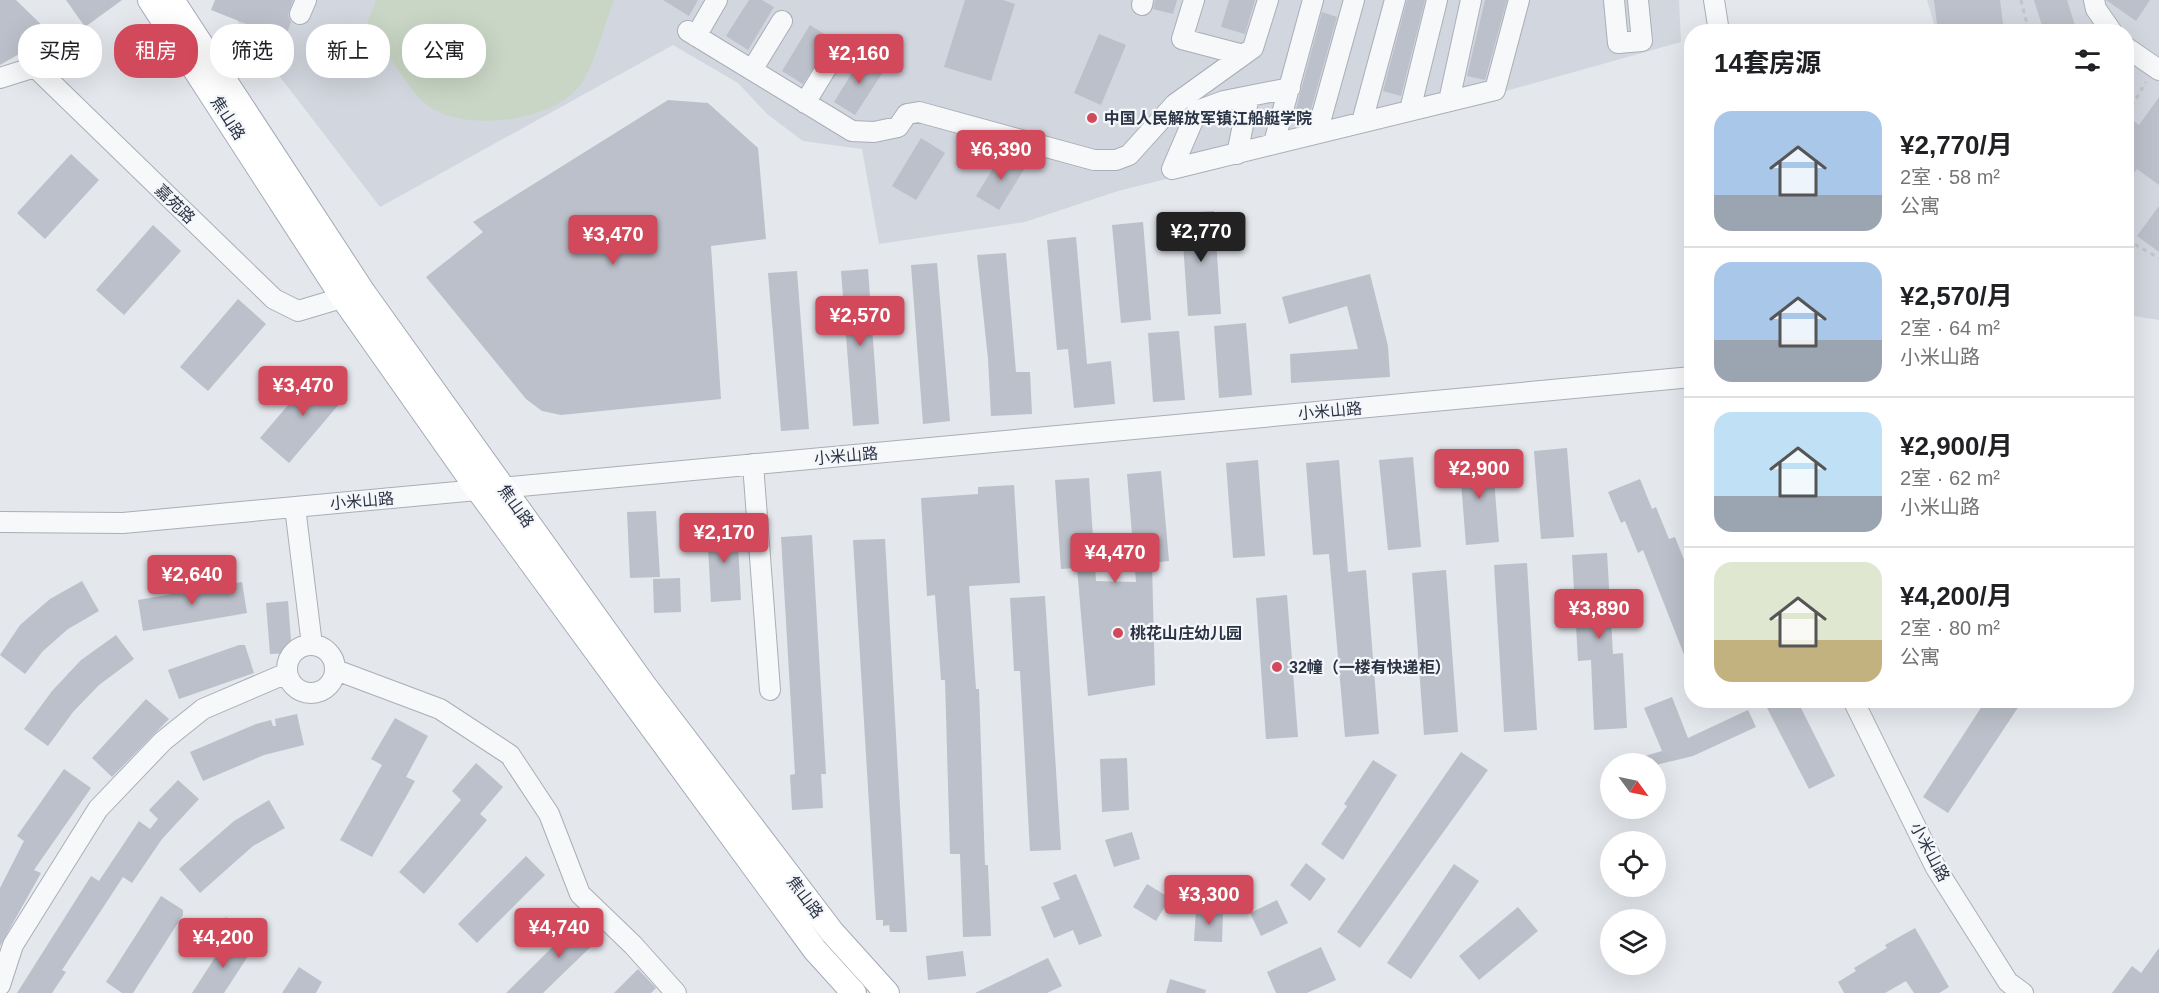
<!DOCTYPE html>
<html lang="zh">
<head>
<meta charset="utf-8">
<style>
  body { margin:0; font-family:Helvetica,"Noto Sans SC",sans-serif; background:#f6f6f6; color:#202124; height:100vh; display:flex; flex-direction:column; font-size:22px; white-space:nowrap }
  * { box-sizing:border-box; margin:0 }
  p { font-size:20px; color:#757577 }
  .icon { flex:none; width:33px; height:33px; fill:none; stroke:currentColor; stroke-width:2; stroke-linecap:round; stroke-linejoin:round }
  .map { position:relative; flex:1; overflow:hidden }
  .side { position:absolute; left:1684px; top:24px; width:450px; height:684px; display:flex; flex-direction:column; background:#fff; border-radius:24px; box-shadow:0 6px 24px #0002 }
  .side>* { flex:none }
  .guide { position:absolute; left:18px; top:24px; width:570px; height:54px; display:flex; gap:12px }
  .needle { width:39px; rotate:123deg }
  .tools { position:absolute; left:1600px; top:753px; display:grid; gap:12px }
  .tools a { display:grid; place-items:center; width:66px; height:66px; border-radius:50%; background:#fff; box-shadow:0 6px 24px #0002; font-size:30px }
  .price { position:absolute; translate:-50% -51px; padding:0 14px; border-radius:6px; background:#d1495b; color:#fff; font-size:20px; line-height:39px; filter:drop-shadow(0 2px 3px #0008) }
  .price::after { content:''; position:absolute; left:50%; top:36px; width:18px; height:14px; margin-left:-9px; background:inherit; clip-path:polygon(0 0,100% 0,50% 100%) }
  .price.active { background:#222; color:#fff }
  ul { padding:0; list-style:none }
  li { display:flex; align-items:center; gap:18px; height:150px; padding:0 30px }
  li+li { border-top:2px solid #e0e0e0 }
  li span { display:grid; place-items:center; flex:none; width:168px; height:120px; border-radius:18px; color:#555 }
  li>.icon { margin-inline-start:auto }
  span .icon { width:72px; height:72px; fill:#fffc; stroke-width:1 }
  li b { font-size:26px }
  h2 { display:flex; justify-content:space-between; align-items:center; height:72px; padding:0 30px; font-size:26px }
  .pill { padding:0 21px; border-radius:24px; background:#fff; box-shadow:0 6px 24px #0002; font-size:21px; line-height:54px }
  .pill.active { background:#d1495b; color:#fff }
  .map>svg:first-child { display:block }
  .built { fill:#d2d6de }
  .green { fill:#c9d6c5 }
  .building { fill:#bbc0ca }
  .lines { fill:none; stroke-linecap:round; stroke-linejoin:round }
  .minor-casing { stroke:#a9aeb7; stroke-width:22 }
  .major-casing { stroke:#a3abb8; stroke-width:26 }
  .path { stroke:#c2c5cb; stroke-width:3; stroke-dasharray:4.5 4.5; stroke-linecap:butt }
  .minor { stroke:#f7f8fa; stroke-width:20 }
  .major { stroke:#fff; stroke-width:24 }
  .poi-dot { fill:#d1495b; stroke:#f4f6f9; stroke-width:2 }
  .labels { text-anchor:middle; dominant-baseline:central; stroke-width:4.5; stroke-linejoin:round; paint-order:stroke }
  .street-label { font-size:16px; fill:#2b3445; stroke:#f4f6f9 }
  .poi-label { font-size:16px; font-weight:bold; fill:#2b3445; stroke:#f4f6f9; text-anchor:start }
</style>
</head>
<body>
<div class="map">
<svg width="2159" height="993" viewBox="0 0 2159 993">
  <rect width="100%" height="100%" fill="#e4e7ec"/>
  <!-- built -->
  <path class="built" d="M221 0H1679L1681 42 1395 122 1118 191 1025 222 879 244 862 149 803 141 767 114 738 83 673 45 380 207Z
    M1927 0H2159V320L2127 315V32L1936 31Z"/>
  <!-- green -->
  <path class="green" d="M376 0H614C605 24 595 61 583 81 558 121 473 131 435 110 412 97 403 74 387 55 381 47 371 41 363 34Z"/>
  <!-- building -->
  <path class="building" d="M0 0H16L52 35 0 65Z
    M66 0H122L85 27Z
    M215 0H293L288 15 291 22 285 39 211 10Z
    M663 0H698L689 16Z
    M749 0H762L774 7 748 50 726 36Z
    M965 0H1003L1015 4 991 81 944 67Z
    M1155 0H1177L1173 14 1153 9Z
    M1229 0H1255L1245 34 1221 27Z
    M1407 0H1425L1401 96 1383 91Z
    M1485 0H1507L1485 80 1467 76Z
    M1934 0H2000L2004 32H1938Z
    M2034 0H2067L2077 32H2044Z
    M2106 0H2150L2136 21Z
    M1322 12 1337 17 1310 113 1296 109Z
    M810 25 832 39 803 84 782 71Z
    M1099 34 1126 45 1101 105 1074 93Z
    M863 55 885 69 855 115 834 102Z
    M2159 97V185L2137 169 2127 182V127L2132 120 2139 125Z
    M668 100 708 103 758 148 766 239 711 246 721 399 561 415 542 411 526 399 426 277 483 232 473 222Z
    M921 138 945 153 916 200 892 186Z
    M1003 152 1026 166 999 210 976 196Z
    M71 154 99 180 45 239 17 213Z
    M2159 206V252L2137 236Z
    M1214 211 1221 314 1188 316 1181 213Z
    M1143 222 1151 320 1121 323 1112 225Z
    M153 225 181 251 124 315 96 290Z
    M1076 237 1087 364 1111 361 1115 404 1074 408 1068 349 1057 350 1047 240Z
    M1006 253 1016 372H1030L1032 414 991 416 988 359 977 255Z
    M937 263 950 421 923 424 911 265Z
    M868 269 879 424 853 426 841 271Z
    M797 271 809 429 781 431 768 273Z
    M1370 274 1388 346 1390 377 1291 383 1290 354 1358 349 1347 306 1289 324 1282 297Z
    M238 299 266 324 208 391 180 367Z
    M1246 323 1252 395 1219 398 1214 326Z
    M1179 331 1185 400 1153 402 1148 333Z
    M317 371 346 396 289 463 260 438Z
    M1567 448 1574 537 1541 539 1534 451Z
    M1492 454 1499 542 1466 545 1459 457Z
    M1413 457 1421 547 1388 550 1379 460Z
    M1258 460 1265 556 1233 558 1226 463Z
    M1339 460 1348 572 1366 570 1379 734 1345 737 1329 554 1313 555 1306 463Z
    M1161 471 1169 561 1152 563 1155 685 1088 696 1077 568 1061 569 1055 480 1089 478 1096 581 1136 582 1127 474Z
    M1640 479 1652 509 1656 507 1669 539 1675 537 1692 580V675L1643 550 1638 553 1625 521 1621 523 1608 492Z
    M1014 485 1020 583 969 586 976 689H979L985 865H988L991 936 963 937 960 854H950L945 680H941L935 595 927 596 921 498 978 494V487Z
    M656 511 660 577 630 578 627 512Z
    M737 527 741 600 711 602 707 529Z
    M812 535 826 774H821L823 808 792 810 790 775 795 774 781 537Z
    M885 539 907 932H890L889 925 883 926V920H876L853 540Z
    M1607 553 1613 654 1623 653 1627 728 1594 730 1591 660 1578 661 1572 555Z
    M1527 563 1537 730 1504 732 1494 565Z
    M1446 570 1458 732 1424 735 1412 573Z
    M680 578 681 612 654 613 653 579Z
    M82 581 99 611 68 629 43 651 25 674 0 655 20 625 50 599Z
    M242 582 247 613 143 631 138 600Z
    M1287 595 1298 737 1266 739 1256 598Z
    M1045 596 1061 850 1030 851 1020 671H1014L1010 598Z
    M288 601 292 653 270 654 266 603Z
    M116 635 134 659 99 685 73 712 48 746 24 729 52 691 81 660Z
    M239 645H245L254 673 179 699 168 670Z
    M1672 697 1688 738 1748 710 1756 727 1693 756 1656 765 1631 764V760L1662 751 1644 708Z
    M146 699 169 719 112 777 92 758Z
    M1782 700H1797L1835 776 1809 789 1767 708Z
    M1986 700H2023L1948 813 1923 797Z
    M297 714 304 745 264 755 203 781 190 752 256 724 271 720 273 726H276L275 719Z
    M395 718 428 736 406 777 415 781 372 857 340 840 382 765 371 759Z
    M1461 752 1488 770 1360 948 1337 932Z
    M1127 758 1129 810 1102 812 1100 759Z
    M1373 760 1397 775 1343 860 1321 844 1347 806 1344 804Z
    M476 763 503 787 480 814 487 820 424 894 399 872 461 800 452 791Z
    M64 769 91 788 34 870 41 873 0 946V888L24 841 17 836Z
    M178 780 199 799 162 839 132 883 123 877 62 970 66 972 52 993H17L91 876 99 881 139 821 150 829 158 819 149 810Z
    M269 800 285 828 253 846 200 893 179 869 234 821Z
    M1132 832 1140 859 1114 867 1105 840Z
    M526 856 545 875 477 943 458 924Z
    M1306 863 1326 879 1310 901 1290 885Z
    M1454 864 1479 881 1411 979 1387 963Z
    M1076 874 1102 936 1079 945 1073 930 1054 938 1041 907 1060 899 1053 883Z
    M1147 884 1170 898 1156 921 1133 907Z
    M161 896 183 910V915L133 993H122L106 982Z
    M1277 900 1288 923 1261 936 1250 913Z
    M1518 907 1538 931 1479 980 1459 956Z
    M1196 910 1223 911 1222 942 1194 941Z
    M584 916 603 935 543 993H506Z
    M226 917 259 939 251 952 223 920Z
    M1915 928 1949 987 1939 993H1914L1906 981 1885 993H1844L1838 982 1856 971 1854 968 1887 948 1885 945Z
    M227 939 250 953 224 993H192Z
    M1321 947 1336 980 1307 993H1276L1267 972Z
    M2159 948V993H2112L2132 966 2141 973Z
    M963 951 966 976 928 980 926 956Z
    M1048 958 1062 986 1047 993H975Z
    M299 967 322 982 316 993H282Z
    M638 969 656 988 651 993H614Z
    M1170 979 1206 990 1205 993H1166Z"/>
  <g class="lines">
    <defs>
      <path id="minor" d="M1194 0 1182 39 1243 55
        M1614 0 1618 43 1642 41 1638 0
        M1714 0 1719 32
        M2094 0 2096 9 2112 32
        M1142 5 1143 0
        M300 14 306 0
        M688 31 852 131 874 132 898 127 907 114 919 112 1094 160H1116L1129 155 1175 104 1253 48 1268 0
        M696 36 717 0
        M2127 48 2159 70
        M752 70 782 21
        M0 78 35 67 274 299 298 311 355 294
        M1449 101 1471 0
        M805 103 836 52
        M1410 110 1437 0
        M1362 122 1395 0
        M1317 133 1354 0
        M1274 143 1313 0
        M1237 154 1249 96
        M1172 169 1495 90 1519 0
        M1172 169 1197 111 1224 101 1290 88
        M753 464 770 690
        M295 507 312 645
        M0 522 123 523 1692 377
        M287 669a24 24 0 1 1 48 0a24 24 0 1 1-48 0Z
        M336 670 440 709 510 755 549 814 580 894 633 945 676 993
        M1853 700 1936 868 2008 982 2023 993
        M0 985 13 945 98 809 163 741 203 709 287 673"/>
      <path id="major" d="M150 0 343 298 479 491 815 950 854 993
        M172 0 363 292 644 685 832 932 887 993"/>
    </defs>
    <!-- minor casing -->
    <use href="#minor" class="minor-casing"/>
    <!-- major casing -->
    <use href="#major" class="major-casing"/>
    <!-- path -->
    <path class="path" d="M2021 0 2029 32
      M2127 114 2146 82
      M2127 240 2159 258"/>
    <!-- minor -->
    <use href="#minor" class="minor"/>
    <!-- major -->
    <use href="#major" class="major"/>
  </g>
  <!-- markers -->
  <g class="poi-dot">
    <circle cx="1092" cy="118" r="6"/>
    <circle cx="1118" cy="633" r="6"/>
    <circle cx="1277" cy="667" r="6"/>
  </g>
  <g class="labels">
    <!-- street labels -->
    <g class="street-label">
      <text transform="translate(228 118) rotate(57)">焦山路</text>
      <text transform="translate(175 204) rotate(44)">嘉苑路</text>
      <text transform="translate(1330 411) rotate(-5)">小米山路</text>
      <text transform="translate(846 456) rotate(-5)">小米山路</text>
      <text transform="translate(362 501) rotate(-5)">小米山路</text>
      <text transform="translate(516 506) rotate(54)">焦山路</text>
      <text transform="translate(1930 852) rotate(62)">小米山路</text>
      <text transform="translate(805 897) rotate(53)">焦山路</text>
    </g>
    <!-- poi labels -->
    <g class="poi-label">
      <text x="1104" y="118">中国人民解放军镇江船艇学院</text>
      <text x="1130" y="633">桃花山庄幼儿园</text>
      <text x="1289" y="667">32幢（一楼有快递柜）</text>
    </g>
  </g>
</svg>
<div class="tools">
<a><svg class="needle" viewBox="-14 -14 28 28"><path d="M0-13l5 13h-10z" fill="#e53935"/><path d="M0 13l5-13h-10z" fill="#757577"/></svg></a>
<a><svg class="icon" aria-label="locate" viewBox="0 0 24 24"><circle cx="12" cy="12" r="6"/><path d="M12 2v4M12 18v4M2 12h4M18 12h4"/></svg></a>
<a><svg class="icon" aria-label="layers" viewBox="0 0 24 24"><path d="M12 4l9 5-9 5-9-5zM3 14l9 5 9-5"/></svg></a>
</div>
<b class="price" style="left:859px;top:85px">¥2,160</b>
<b class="price" style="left:1001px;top:181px">¥6,390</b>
<b class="price active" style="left:1201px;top:263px">¥2,770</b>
<b class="price" style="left:613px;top:266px">¥3,470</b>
<b class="price" style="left:860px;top:347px">¥2,570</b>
<b class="price" style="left:303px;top:417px">¥3,470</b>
<b class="price" style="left:1479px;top:500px">¥2,900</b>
<b class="price" style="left:724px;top:564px">¥2,170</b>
<b class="price" style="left:1115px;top:584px">¥4,470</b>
<b class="price" style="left:192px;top:606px">¥2,640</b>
<b class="price" style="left:1599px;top:640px">¥3,890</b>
<b class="price" style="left:1209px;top:926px">¥3,300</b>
<b class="price" style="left:559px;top:959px">¥4,740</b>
<b class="price" style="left:223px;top:969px">¥4,200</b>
<div class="guide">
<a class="pill">买房</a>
<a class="pill active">租房</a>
<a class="pill">筛选</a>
<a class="pill">新上</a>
<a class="pill">公寓</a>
</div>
<section class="side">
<h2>14套房源<svg class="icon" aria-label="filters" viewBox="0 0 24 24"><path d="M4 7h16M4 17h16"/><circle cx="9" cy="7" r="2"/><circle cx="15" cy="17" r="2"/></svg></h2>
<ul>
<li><span style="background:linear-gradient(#a9c7e8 70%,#9aa5b1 0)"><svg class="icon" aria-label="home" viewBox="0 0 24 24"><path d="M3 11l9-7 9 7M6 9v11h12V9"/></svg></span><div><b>¥2,770/月</b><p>2室 · 58 m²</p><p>公寓</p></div></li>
<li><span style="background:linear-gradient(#a9c7e8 65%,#9aa5b1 0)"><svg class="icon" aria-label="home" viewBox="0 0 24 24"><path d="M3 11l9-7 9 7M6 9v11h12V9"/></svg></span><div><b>¥2,570/月</b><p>2室 · 64 m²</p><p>小米山路</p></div></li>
<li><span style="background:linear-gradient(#bfe0f5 70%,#9aa5b1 0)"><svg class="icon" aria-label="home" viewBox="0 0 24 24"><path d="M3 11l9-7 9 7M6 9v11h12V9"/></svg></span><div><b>¥2,900/月</b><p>2室 · 62 m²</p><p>小米山路</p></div></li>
<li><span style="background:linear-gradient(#dfe7d0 65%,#c2b280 0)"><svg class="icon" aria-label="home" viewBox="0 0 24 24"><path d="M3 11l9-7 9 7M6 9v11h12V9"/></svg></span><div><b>¥4,200/月</b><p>2室 · 80 m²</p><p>公寓</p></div></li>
</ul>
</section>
</div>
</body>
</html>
